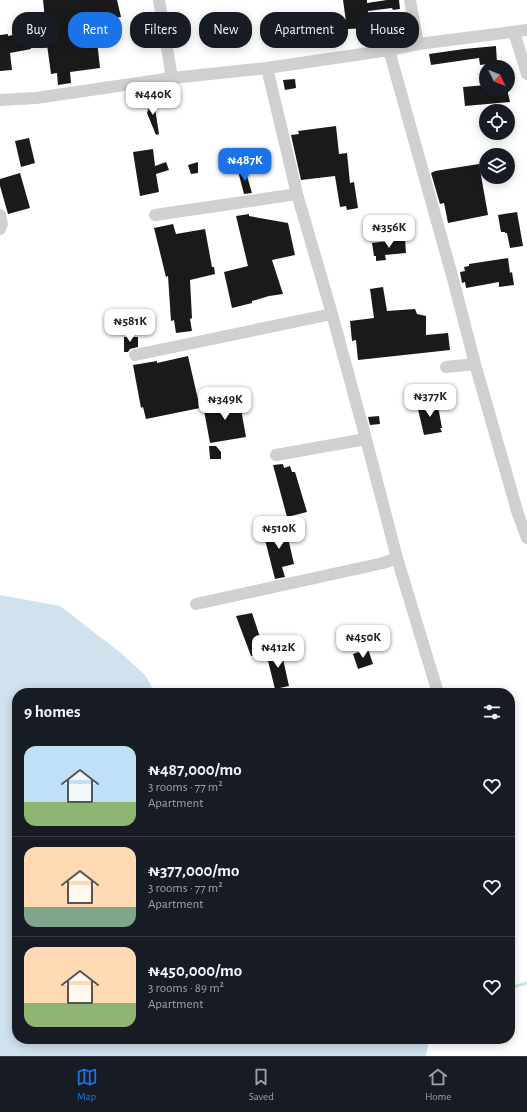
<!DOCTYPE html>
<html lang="en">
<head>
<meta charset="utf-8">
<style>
  body { margin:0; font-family:"Alegreya Sans",sans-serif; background:#20242c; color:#f1f3f6; height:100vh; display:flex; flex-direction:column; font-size:15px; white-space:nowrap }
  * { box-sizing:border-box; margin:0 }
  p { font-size:13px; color:#9ea1a6 }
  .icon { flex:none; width:22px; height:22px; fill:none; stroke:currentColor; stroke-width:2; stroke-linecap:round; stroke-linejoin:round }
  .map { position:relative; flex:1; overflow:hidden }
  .panel { position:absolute; left:12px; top:688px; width:503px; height:356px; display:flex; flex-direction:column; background:#171b24; border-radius:16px; box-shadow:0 2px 10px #0003 }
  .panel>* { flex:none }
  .top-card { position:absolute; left:12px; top:12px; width:503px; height:36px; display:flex; gap:8px }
  .needle { width:26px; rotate:133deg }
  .buttons { position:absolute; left:479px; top:60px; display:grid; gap:8px }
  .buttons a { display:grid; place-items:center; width:36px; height:36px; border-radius:50%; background:#171b24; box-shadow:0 2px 10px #0003; font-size:20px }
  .price { position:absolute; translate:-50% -34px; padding:0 9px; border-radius:8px; background:#fff; color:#222; font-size:13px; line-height:26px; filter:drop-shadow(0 1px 2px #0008) }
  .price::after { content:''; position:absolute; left:50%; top:24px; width:12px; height:9px; margin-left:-6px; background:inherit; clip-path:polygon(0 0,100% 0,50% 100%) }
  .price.selected { background:#1a73e8; color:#fff }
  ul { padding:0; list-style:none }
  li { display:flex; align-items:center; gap:12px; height:100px; padding:0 12px }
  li+li { border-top:1px solid #363941 }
  li span { display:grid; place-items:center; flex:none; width:112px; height:80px; border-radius:12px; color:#555 }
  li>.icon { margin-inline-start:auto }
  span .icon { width:48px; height:48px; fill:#fffc; stroke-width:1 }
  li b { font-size:17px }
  h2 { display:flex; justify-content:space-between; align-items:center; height:48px; padding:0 12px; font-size:17px }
  .pill { padding:0 14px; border-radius:16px; background:#171b24; box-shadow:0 2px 10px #0003; font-size:14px; line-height:36px }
  .pill.selected { background:#1a73e8; color:#fff }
  .tab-bar { display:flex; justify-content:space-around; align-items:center; height:56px; border-top:1px solid #363941; background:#171b24; font-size:11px; color:#9ea1a6 }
  .tab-bar a { display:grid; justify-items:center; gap:2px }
  .tab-bar .selected { color:#1a73e8 }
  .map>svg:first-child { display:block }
  .water { fill:#cfe2ee }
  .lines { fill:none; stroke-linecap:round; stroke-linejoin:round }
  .stream { stroke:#cfe2ee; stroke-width:3 }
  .building { fill:#1a1a1a }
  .minor { stroke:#d0d0d0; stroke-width:12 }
</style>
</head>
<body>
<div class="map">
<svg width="527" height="1056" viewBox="0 0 527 1056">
  <rect width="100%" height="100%" fill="#fff"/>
  <!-- water -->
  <path class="water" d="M0 595 60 606 121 653 146 676 155 693H17V1039H429L426 1056H0Z"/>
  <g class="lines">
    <!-- stream -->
    <path class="stream" d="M510 988 527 983"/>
  </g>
  <!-- building -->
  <path class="building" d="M43 0H117L121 17 95 22 100 68 70 72 71 83 58 85 57 73 51 74 45 30H46Z
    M343 0H367V3L387 0H399L400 9 393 10 392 8 368 11 369 28 347 29Z
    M28 32 31 49 10 53 12 70 0 71V35L8 34V36Z
    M496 46 497 63 480 65 479 58 431 65 429 54 464 49Z
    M295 79 296 88 285 90 283 80Z
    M486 85V89H507L510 102 465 106 463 87Z
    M153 95 159 134 156 135 147 113Z
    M336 126 339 154 347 153 350 183 354 182 358 208 347 210 346 206 340 207 335 176 301 180 291 135 299 134 298 131Z
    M29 138 35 163 21 167 15 141Z
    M153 149 155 166 166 162 169 170 156 174 159 192 140 196 133 152Z
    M198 162V173L191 174 188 165Z
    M479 164 488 215 448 223 444 203 440 204 431 173 435 171Z
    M245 169 252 193 244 194 238 171Z
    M20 173 30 208 8 214 0 186V179Z
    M517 212 523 246 510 248 507 233H505V232H501L498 215Z
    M249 214V216L288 223 295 255 272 260 283 294 269 296 252 301V303L232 308 224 272 248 266 236 216Z
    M173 224 176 234 205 229 212 267H214L215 274 190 280 192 318 190 319 192 331 176 333 174 320 171 321 168 276 166 277 154 228Z
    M405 239 406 253 385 255 386 260 376 261V256H374L372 243Z
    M508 258 510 273 512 272 514 285 499 287V282L466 288 465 282 462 283 460 272 465 271 464 267 469 266V264Z
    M383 287 387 311 415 309 417 314 426 316V335L448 333 450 350 358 360 356 340 352 341 350 321 374 318 370 289Z
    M124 337H138V347L130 349 128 352H124Z
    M188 356 200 408 146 419 143 407 141 408 133 365 157 361V363Z
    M239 398 246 437 210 443 203 405Z
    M437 401 442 428H440L442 432 424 435 417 405Z
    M379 416 380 424 370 425 368 417Z
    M209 446H216L221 452V459H210Z
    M283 464 284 468 290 466 292 472H295L307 512 287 517 273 465Z
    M285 525 294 564 282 567 285 577 275 579 263 532Z
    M252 613 265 652 251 656 236 616Z
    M368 649 373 664 358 669 353 654Z
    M281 650 289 686 275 689 266 653Z"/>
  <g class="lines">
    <!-- minor -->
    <path class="minor" d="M159 0 172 78
      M410 0 418 44
      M514 32 527 74
      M389 50 453 279 475 364 446 367
      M0 100 36 98 172 78 267 68 389 50 418 44 527 30
      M0 215 2 224 0 229
      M155 215 297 194
      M135 355 332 314 297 194 267 68
      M475 364 518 514 527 538
      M276 455 366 439
      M397 558 438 693
      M196 604 383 563 397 558 366 439 332 314"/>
  </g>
</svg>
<div class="buttons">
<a><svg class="needle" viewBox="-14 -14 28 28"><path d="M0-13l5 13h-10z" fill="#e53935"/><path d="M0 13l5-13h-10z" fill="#9ea1a6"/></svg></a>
<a><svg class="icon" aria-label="locate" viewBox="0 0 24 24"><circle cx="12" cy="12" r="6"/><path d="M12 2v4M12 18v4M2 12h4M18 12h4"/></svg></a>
<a><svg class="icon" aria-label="layers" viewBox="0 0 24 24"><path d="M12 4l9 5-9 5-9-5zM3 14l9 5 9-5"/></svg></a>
</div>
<b class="price" style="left:153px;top:116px">₦440K</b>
<b class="price selected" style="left:245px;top:182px">₦487K</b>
<b class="price" style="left:389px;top:249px">₦356K</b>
<b class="price" style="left:130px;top:343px">₦581K</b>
<b class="price" style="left:430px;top:418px">₦377K</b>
<b class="price" style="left:225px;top:421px">₦349K</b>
<b class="price" style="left:279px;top:550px">₦510K</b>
<b class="price" style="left:363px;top:659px">₦450K</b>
<b class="price" style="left:278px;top:669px">₦412K</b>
<div class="top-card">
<a class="pill">Buy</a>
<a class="pill selected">Rent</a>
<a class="pill">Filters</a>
<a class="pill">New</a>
<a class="pill">Apartment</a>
<a class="pill">House</a>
</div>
<section class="panel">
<h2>9 homes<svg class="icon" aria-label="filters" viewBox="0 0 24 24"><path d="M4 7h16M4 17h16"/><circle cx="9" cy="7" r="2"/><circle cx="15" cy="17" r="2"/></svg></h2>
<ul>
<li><span style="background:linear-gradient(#bfe0f5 70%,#8fb573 0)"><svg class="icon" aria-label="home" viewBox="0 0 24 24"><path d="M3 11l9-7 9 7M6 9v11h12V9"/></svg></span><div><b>₦487,000/mo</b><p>3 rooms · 77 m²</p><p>Apartment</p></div><svg class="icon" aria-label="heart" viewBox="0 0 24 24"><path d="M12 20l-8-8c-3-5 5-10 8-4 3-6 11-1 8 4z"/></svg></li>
<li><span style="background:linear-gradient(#ffd9b3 75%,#7fa58c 0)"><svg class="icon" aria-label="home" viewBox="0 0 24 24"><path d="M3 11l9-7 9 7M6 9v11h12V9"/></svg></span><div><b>₦377,000/mo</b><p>3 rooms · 77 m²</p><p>Apartment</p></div><svg class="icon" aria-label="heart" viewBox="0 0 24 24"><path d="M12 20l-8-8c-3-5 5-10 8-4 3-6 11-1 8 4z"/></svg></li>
<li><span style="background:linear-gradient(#ffd9b3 70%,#8fb573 0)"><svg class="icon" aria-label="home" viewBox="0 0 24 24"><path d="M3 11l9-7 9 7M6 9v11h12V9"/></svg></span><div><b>₦450,000/mo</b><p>3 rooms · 89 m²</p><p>Apartment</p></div><svg class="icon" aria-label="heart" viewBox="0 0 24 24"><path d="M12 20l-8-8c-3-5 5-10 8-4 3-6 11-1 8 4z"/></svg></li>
</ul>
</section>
</div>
<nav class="tab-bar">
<a class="selected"><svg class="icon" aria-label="map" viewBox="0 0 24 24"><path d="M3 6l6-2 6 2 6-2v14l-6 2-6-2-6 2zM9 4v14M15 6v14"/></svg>Map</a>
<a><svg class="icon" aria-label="saved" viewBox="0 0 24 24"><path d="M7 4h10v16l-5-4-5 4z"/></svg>Saved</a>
<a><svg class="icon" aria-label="home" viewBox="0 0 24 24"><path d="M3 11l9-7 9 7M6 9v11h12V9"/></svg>Home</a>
</nav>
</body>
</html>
